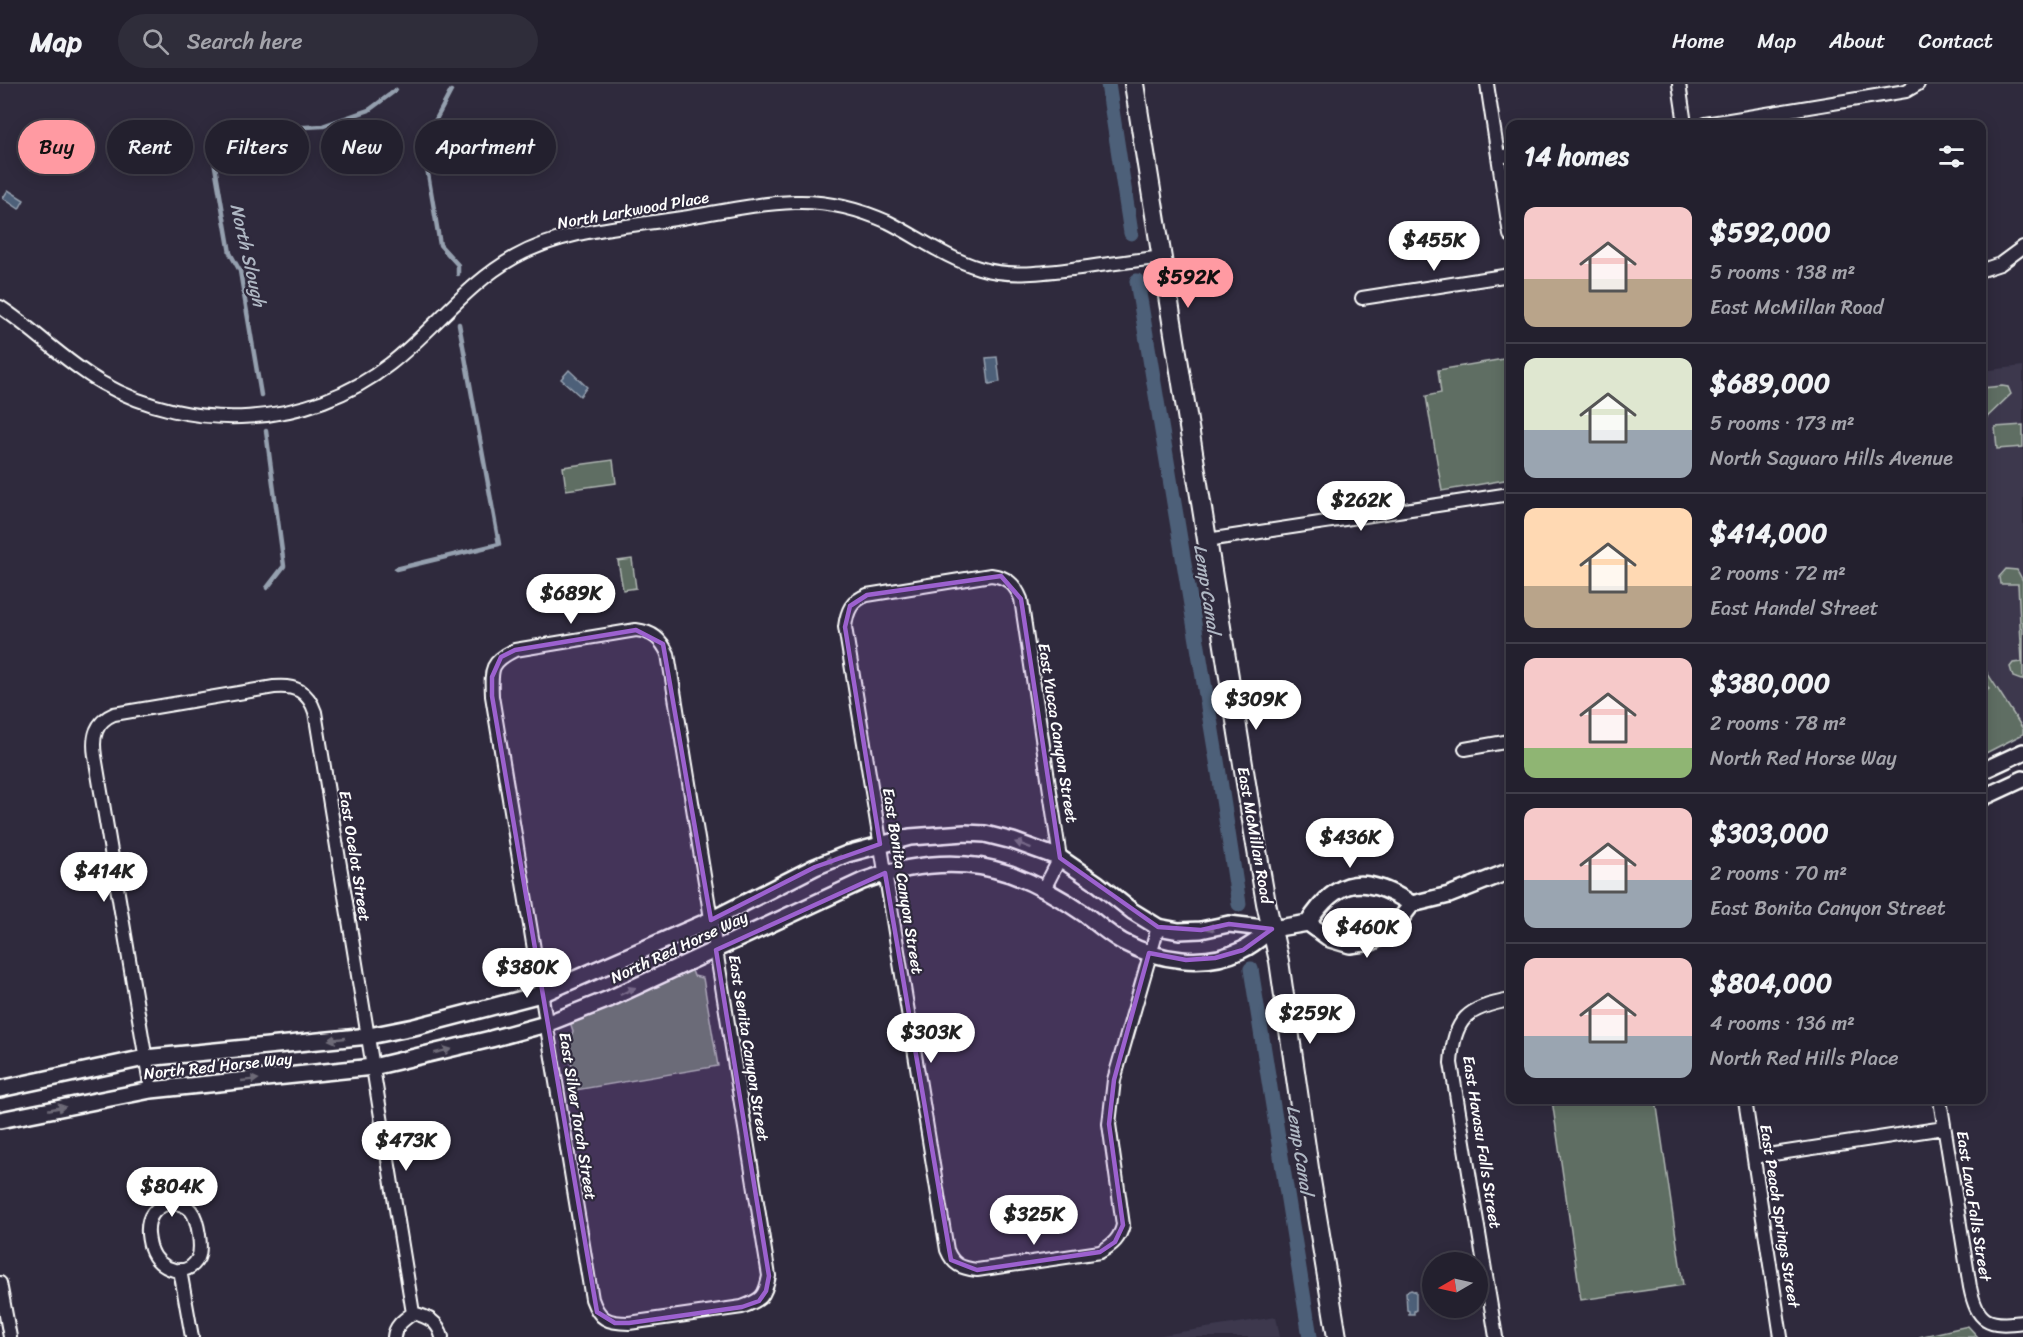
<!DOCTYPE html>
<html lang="en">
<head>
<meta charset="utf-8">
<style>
  body { margin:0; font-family:Sriracha,sans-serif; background:#2f2d3a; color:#f1f3f6; height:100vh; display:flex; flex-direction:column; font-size:22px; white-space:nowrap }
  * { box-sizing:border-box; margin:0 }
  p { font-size:20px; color:#a3a3aa }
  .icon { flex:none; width:33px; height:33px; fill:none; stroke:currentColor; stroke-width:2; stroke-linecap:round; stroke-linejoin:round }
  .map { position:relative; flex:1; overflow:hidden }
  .drawer { position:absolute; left:1506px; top:36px; width:480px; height:984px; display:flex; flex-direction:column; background:#23202e; border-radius:12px; box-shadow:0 3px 15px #0003,0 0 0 2px #403e4a }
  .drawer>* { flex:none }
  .banner { position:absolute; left:18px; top:36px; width:570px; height:54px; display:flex; gap:12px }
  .needle { width:39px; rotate:261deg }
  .tools { position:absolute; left:1422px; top:1168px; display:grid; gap:12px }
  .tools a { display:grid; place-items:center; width:66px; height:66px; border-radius:50%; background:#23202e; box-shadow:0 3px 15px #0003,0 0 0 2px #403e4a; font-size:30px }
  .price { position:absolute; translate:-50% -51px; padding:0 14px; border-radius:21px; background:#fff; color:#222; font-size:20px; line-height:39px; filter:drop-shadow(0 2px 3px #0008) }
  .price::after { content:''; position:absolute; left:50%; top:36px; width:18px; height:14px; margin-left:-9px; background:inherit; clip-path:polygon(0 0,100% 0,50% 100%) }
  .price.on { background:#ff9aa2; color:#111 }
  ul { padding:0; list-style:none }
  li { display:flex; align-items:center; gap:18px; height:150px; padding:0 18px }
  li+li { border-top:2px solid #403e4a }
  li span { display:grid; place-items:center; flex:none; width:168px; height:120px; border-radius:12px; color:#555 }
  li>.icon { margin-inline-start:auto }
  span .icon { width:72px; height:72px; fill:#fffc; stroke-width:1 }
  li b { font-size:26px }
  h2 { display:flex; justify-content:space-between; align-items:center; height:72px; padding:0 18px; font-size:26px }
  .pill { padding:0 21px; border-radius:27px; background:#23202e; box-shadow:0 3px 15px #0003,0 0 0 2px #403e4a; font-size:21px; line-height:54px }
  .pill.on { background:#ff9aa2; color:#111 }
  header { display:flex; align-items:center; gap:36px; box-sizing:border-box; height:84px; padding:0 30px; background:#23202e; border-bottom:2px solid #403e4a }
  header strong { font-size:28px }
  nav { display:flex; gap:33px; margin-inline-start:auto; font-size:21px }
  .search { width:420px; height:54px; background:#2f2d3a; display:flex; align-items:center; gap:15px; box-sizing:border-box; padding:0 21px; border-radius:33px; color:#a3a3aa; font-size:22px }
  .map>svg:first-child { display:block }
  .built { fill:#3c384e }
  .green { fill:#5f6e64; stroke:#afb6b2; stroke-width:1.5 }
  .water { fill:#4e6079; stroke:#95a0af; stroke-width:1.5 }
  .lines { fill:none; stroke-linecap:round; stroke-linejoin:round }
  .stream { stroke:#95a0af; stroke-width:4.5 }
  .canal { stroke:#4e6079; stroke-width:15 }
  .minor-casing { stroke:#fff; stroke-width:16 }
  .tertiary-casing { stroke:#fff; stroke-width:20 }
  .secondary-casing { stroke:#fff; stroke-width:22 }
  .minor { stroke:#2f2a3d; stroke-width:12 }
  .tertiary { stroke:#2f2a3d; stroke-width:15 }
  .secondary { stroke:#2f2a3d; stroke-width:18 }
  .oneway { fill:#6d6a77 }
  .marked { fill:#9c61cf; fill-opacity:0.2; stroke:#9c61cf; stroke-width:4.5; stroke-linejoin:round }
  .labels { text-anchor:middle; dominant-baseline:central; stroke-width:4.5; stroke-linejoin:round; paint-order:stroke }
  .street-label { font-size:16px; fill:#fff; stroke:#2f2a3d }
  .water-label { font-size:18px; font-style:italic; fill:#afb7c3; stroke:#2f2a3d }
</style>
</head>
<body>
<header>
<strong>Map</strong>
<div class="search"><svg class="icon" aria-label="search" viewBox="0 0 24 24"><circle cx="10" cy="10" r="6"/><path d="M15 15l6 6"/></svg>Search here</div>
<nav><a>Home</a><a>Map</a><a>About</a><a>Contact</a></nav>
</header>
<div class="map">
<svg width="2023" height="1253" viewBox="0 0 2023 1253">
  <rect width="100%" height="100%" fill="#2f2a3d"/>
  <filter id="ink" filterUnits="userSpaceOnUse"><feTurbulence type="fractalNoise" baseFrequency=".0167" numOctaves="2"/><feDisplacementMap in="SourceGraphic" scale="12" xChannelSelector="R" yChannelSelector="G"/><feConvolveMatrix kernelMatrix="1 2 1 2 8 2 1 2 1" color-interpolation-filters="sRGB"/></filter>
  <g filter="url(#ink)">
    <!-- built -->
    <path class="built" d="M2023 282V652L1982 672V287Z
      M1276 1233 1280 1253H1149L1232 1240Z"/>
    <!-- green -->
    <path class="green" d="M1510 274V395L1442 407 1426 312 1441 309 1438 286Z
      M2002 302 2008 303 2011 310 1982 338V304Z
      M2023 341V363L1997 365 1995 343Z
      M613 376 616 399 566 406 563 383Z
      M632 475 636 504 623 506 618 477Z
      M2006 485 2017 486 2023 497V595L2021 596 2013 593 2010 583 2013 579 2022 578 2018 500H2000L1999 493Z
      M1982 576 1986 587 2023 645V650L1982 671V610L1989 605 1986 600 1988 599 1982 589Z
      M691 884 694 892 703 894 718 982 576 1006 567 955 571 953 573 947 570 938Z
      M1552 1016H1656L1683 1201 1581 1216Z
      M1968 1242 1978 1253H1919Z"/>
    <!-- water -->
    <path class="water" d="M8 106 24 116 19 125 3 114Z
      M997 273 1000 298 989 300 986 274Z
      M569 286 587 303 580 312 561 295Z
      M1411 1206 1416 1208V1226L1414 1227V1230H1409V1227L1407 1226 1406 1208Z"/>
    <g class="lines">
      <!-- stream -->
      <path class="stream" d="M451 7 423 60 440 161 458 181V190
        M261 311 240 187 230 169 212 65V54L221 46 239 39 260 38 288 44 323 42 369 26 396 6
        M266 347 284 482 267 504
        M396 485 499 460 459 240"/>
      <!-- canal -->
      <path class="canal" d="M1108 0 1131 149
        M1137 197 1218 683 1239 820
        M1251 885 1310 1253"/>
      <defs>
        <path id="minor" d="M1487 0 1510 151
          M1679 0 1685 40
          M1705 40 1906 7 1918 0
          M1498 73 1510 71
          M1982 186 2000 180 2023 163
          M1362 214 1510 191
          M0 223C35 246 65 278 102 299 191 350 309 344 390 280 434 246 466 200 515 173 565 145 627 143 682 134 719 128 757 119 795 118 827 117 859 125 888 138 918 153 946 174 979 184 1011 194 1046 188 1080 184 1107 180 1134 177 1162 173
          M1207 456 1510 410
          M636 546C653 548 661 555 668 570L769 1192C765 1213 761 1216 742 1223L629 1239C607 1239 599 1235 592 1215L492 612C491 585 490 578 515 566Z
          M1465 665 1510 657
          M1044 805 1060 774 1021 515C1015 500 1007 493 991 491L867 511C851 517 847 527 845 543L947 1166C953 1181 961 1184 977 1186L1100 1168C1113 1161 1120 1154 1123 1141L1109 1040 1114 996 1158 843
          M151 1006 95 672C92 653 95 638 114 630L274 603C295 601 308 607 315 628L413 1229
          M1745 1016 1781 1253
          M1940 1016 1970 1203C1977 1238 1988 1243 2023 1238
          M1754 1073 1944 1044
          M168 1119C191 1118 196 1130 199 1151 200 1158 201 1167 198 1174 187 1196 158 1186 151 1165 145 1145 146 1127 168 1119Z
          M180 1186 192 1253
          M0 1199 10 1253
          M413 1229C428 1233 438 1237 442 1253
          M394 1253C395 1241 405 1235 413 1229
          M1496 1253 1451 979C1454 934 1467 924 1510 916"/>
        <path id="tertiary" d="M1982 687 2023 668
          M1982 714 2023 695
          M1308 839C1338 791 1366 791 1412 820
          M0 1005 145 974 369 952 414 943 541 910 711 836 815 783 847 770 910 753 965 749 985 750 1013 757 1060 774 1098 800 1132 827 1158 843 1179 847 1201 846 1229 840 1272 845 1308 839 1330 855 1350 861 1372 858 1392 846 1412 820 1449 811 1510 787
          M0 1036 151 1006 373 983 491 955 546 940 609 915 863 797C910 780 961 773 1010 790 1037 800 1063 815 1086 831 1098 840 1110 851 1123 858 1159 877 1205 884 1242 866 1253 861 1263 852 1272 845"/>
        <path id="secondary" d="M1134 0 1254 749 1266 819 1279 877 1309 1084 1337 1253"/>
      </defs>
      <!-- minor casing -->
      <use href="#minor" class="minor-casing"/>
      <!-- tertiary casing -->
      <use href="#tertiary" class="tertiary-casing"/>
      <!-- secondary casing -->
      <use href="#secondary" class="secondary-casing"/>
      <!-- minor -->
      <use href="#minor" class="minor"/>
      <!-- tertiary -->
      <use href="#tertiary" class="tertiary"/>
      <!-- secondary -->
      <use href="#secondary" class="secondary"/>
    </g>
    <!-- one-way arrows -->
    <defs><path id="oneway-solid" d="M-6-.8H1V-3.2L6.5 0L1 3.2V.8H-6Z" transform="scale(1.5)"/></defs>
    <g class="oneway">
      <use href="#oneway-solid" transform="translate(1023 761) rotate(-160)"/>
      <use href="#oneway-solid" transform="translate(833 775) rotate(158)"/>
      <use href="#oneway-solid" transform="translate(1215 843) rotate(167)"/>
      <use href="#oneway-solid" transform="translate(628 907) rotate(-25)"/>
      <use href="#oneway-solid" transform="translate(337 955) rotate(174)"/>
      <use href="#oneway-solid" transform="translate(443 967) rotate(-14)"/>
      <use href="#oneway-solid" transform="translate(250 996) rotate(-6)"/>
      <use href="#oneway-solid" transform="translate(57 1024) rotate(-11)"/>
    </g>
  </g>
  <!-- marked area -->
  <path class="marked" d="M1001 492 1021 515 1060 774 1158 843 1201 846 1229 840 1272 845 1243 866 1215 874 1186 876 1149 869 1114 996 1109 1040 1123 1141 1115 1158 1100 1168 977 1186 951 1176 885 789 716 866 769 1192 766 1207 759 1217 742 1223 629 1239H615L597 1228 492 612V593L501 573 515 566 636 546 663 560 711 836 815 783 880 760 845 543 850 522 867 511Z"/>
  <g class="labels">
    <!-- street labels -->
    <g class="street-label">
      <text transform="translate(633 126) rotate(-10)">North Larkwood Place</text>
      <text transform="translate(1058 649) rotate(81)">East Yucca Canyon Street</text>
      <text transform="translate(1255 751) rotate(80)">East McMillan Road</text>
      <text transform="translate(355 772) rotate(81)">East Ocelot Street</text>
      <text transform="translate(903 797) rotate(81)">East Bonita Canyon Street</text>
      <text transform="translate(679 863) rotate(-25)">North Red Horse Way</text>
      <text transform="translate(749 964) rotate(81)">East Senita Canyon Street</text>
      <text transform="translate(218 982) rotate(-6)">North Red Horse Way</text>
      <text transform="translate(578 1032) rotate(81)">East Silver Torch Street</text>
      <text transform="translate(1482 1058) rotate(81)">East Havasu Falls Street</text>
      <text transform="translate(1974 1122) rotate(81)">East Lava Falls Street</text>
      <text transform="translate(1780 1132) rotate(81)">East Peach Springs Street</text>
    </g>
    <!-- water labels -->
    <g class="water-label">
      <text transform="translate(248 171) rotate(77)">North Slough</text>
      <text transform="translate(1207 505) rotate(81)">Lemp Canal</text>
      <text transform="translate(1300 1066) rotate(81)">Lemp Canal</text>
    </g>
  </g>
</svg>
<div class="tools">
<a><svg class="needle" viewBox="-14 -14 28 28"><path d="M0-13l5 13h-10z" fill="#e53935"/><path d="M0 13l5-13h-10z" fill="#a3a3aa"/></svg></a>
</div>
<b class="price" style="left:1434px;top:188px">$455K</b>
<b class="price on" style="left:1188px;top:225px">$592K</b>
<b class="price" style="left:1361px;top:448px">$262K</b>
<b class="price" style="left:571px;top:541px">$689K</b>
<b class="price" style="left:1256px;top:647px">$309K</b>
<b class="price" style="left:1350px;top:785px">$436K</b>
<b class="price" style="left:104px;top:819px">$414K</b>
<b class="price" style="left:1367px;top:875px">$460K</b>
<b class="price" style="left:527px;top:915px">$380K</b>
<b class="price" style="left:1310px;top:961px">$259K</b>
<b class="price" style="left:931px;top:980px">$303K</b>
<b class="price" style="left:406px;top:1088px">$473K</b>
<b class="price" style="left:172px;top:1134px">$804K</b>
<b class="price" style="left:1034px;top:1162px">$325K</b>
<div class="banner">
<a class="pill on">Buy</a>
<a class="pill">Rent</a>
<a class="pill">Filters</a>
<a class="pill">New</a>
<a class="pill">Apartment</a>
</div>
<section class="drawer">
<h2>14 homes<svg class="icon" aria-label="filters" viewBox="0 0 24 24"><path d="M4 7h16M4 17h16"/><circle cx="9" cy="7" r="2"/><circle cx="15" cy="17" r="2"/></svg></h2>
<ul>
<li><span style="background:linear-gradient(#f6c9c9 60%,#b9a48a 0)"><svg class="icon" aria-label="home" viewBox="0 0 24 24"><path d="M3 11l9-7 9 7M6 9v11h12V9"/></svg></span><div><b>$592,000</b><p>5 rooms · 138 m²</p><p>East McMillan Road</p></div></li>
<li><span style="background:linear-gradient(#dfe7d0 60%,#9aa5b1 0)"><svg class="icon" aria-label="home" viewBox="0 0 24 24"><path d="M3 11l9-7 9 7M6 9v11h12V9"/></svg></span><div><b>$689,000</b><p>5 rooms · 173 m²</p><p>North Saguaro Hills Avenue</p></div></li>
<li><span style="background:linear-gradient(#ffd9b3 65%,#b9a48a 0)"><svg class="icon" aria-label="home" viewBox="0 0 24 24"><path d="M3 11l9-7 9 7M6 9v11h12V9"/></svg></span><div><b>$414,000</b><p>2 rooms · 72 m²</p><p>East Handel Street</p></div></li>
<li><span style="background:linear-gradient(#f6c9c9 75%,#8fb573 0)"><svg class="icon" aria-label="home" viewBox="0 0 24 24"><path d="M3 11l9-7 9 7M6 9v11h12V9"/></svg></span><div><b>$380,000</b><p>2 rooms · 78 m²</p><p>North Red Horse Way</p></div></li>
<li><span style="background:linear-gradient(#f6c9c9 60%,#9aa5b1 0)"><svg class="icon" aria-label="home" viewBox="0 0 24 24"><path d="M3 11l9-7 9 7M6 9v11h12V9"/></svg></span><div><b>$303,000</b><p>2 rooms · 70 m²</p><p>East Bonita Canyon Street</p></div></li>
<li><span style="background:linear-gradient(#f6c9c9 65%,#9aa5b1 0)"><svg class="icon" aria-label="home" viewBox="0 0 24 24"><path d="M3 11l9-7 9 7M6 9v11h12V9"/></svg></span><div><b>$804,000</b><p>4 rooms · 136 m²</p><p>North Red Hills Place</p></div></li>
</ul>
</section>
</div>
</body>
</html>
